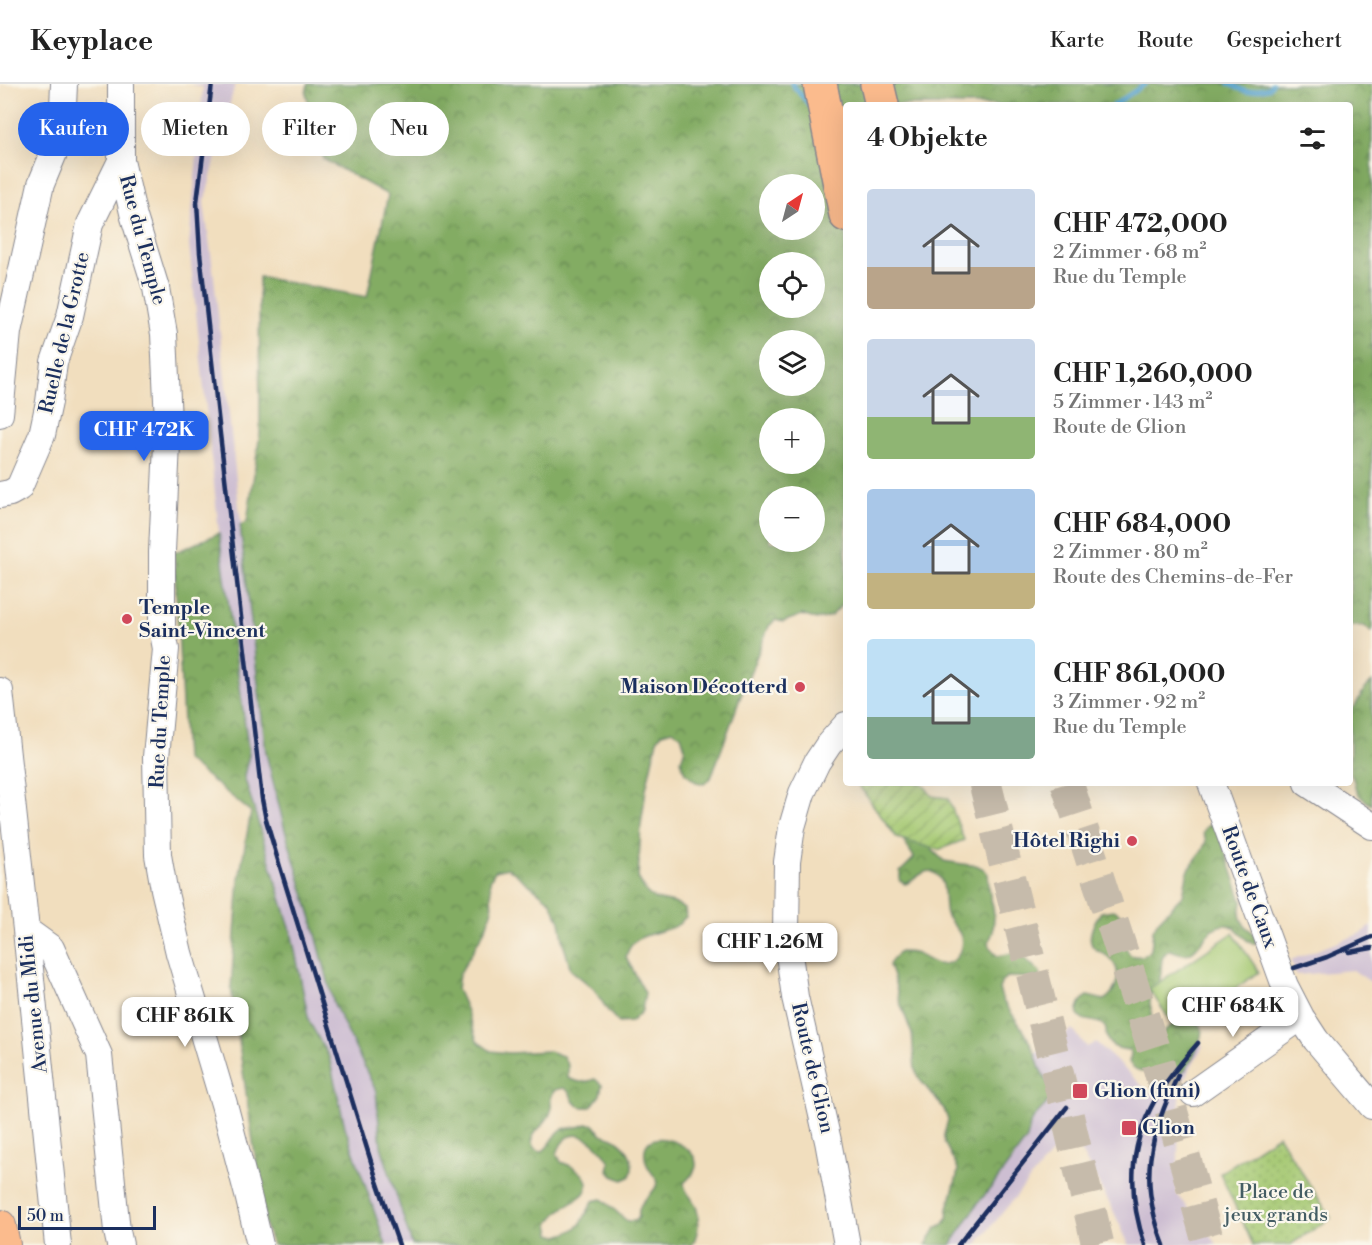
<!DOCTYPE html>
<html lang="de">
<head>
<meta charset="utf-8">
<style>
  body { margin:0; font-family:"Libre Bodoni",serif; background:#f2f2f2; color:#222; height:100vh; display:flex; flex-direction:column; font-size:22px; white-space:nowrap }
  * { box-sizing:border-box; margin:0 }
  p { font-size:20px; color:#767676 }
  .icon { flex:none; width:33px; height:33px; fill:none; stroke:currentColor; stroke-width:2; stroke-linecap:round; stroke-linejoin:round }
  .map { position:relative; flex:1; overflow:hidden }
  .sheet { position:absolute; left:843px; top:18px; width:510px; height:684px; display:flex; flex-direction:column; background:#fff; border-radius:6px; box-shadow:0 6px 24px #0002 }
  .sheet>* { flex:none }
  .hud { position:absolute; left:18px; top:18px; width:570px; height:54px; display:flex; gap:12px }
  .needle { width:39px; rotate:36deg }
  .tools { position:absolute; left:759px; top:90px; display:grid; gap:12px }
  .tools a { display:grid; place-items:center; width:66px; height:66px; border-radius:50%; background:#fff; box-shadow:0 6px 24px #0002; font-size:30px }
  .scale { position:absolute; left:18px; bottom:15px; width:138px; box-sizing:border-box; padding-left:6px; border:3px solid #1b2f5e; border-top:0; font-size:16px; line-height:21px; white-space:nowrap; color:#1b2f5e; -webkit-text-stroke:4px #fbf7ec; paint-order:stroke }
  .price { position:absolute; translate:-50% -51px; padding:0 14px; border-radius:12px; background:#fff; color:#222; font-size:20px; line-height:39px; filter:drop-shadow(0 2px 3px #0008) }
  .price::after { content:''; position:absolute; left:50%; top:36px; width:18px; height:14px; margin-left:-9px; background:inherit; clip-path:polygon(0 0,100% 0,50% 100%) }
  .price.active { background:#2563eb; color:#fff }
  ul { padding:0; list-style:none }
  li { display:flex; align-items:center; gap:18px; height:150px; padding:0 24px }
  li span { display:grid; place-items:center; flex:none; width:168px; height:120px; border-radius:6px; color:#555 }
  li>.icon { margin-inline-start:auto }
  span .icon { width:72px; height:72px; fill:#fffc; stroke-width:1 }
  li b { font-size:26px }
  h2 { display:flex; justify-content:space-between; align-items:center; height:72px; padding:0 24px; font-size:26px }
  .tag { padding:0 21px; border-radius:27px; background:#fff; box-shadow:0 6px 24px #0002; font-size:21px; line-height:54px }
  .tag.active { background:#2563eb; color:#fff }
  header { display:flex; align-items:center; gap:36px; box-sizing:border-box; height:84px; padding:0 30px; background:#fff; border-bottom:2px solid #e0e0e0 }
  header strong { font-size:28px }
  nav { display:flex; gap:33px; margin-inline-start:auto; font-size:21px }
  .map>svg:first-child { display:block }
  .industrial { fill:#cdbed2 }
  .grass { fill:url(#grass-dots); stroke:#607c68; stroke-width:1.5 }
  .forest { fill:url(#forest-crowns); stroke:#4f6e60; stroke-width:1.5; fill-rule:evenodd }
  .garden { fill:url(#garden-furrows); stroke:#607c68; stroke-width:1.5 }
  .pitch { fill:#a4c871; stroke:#607c68; stroke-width:1.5 }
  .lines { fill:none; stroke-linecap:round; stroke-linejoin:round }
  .stream { stroke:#55a2ce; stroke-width:5 }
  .highway-tunnel { stroke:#c6bbab; stroke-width:33; stroke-dasharray:33 16; stroke-linecap:butt }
  .minor-casing { stroke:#86868e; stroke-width:28 }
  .major-casing { stroke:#86868e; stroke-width:34 }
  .highway-casing { stroke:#86868e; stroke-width:36 }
  .minor { stroke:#fff; stroke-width:26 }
  .major { stroke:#fbbb8d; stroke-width:32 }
  .highway { stroke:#fbbb8d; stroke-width:33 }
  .rail { stroke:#1b2f5e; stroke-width:4.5 }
  .poi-dot { fill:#d1495b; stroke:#fbf7ec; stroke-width:2 }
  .labels { text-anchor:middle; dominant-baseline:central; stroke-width:4.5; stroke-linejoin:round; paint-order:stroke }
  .street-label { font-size:20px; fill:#1b2f5e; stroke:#fbf7ec }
  .poi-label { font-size:20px; font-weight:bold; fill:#1b2f5e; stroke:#fbf7ec; text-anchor:start }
  .park-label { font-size:20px; fill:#445d64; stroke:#fbf7ec }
</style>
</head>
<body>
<header>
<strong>Keyplace</strong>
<nav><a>Karte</a><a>Route</a><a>Gespeichert</a></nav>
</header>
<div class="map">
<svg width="1372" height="1161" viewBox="0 0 1372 1161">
  <defs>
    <pattern id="grass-dots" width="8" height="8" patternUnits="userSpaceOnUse" patternTransform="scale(1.5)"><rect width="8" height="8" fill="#a4c871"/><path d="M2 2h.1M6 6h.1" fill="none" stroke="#85a360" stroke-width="1.8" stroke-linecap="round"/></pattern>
    <pattern id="forest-crowns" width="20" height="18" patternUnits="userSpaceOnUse" patternTransform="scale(1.5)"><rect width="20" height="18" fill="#83ac63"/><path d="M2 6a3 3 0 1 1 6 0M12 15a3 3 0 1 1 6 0" fill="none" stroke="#6a8c55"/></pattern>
    <pattern id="garden-furrows" width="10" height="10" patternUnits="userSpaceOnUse" patternTransform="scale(1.5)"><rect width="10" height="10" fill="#a4c871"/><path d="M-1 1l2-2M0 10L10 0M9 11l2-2" fill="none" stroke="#85a360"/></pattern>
  </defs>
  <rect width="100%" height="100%" fill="#fbf7ec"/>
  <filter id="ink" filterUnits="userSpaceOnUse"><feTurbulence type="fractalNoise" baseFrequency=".0167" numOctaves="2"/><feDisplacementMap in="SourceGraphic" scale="12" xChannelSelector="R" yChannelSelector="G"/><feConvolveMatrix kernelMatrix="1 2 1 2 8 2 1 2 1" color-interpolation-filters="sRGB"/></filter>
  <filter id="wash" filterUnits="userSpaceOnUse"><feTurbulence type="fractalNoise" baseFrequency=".008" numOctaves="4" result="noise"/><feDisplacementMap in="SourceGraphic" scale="24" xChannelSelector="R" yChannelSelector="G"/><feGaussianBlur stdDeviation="1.35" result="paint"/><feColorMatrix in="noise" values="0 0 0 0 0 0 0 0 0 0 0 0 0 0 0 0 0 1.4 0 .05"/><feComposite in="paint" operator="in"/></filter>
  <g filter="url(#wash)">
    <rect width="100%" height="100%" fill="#f1debe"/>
    <!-- industrial -->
    <path class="industrial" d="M189 0H235L204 120 213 184 266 669 285 746 312 835 334 920 376 1007 381 1062 412 1161H386L345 1043 329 973 309 937 291 847 243 692 249 671 219 449 189 161 203 3Z
      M1372 842V899L1353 886 1296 891 1291 876 1362 849Z
      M1072 945 1087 963 1096 958 1151 1010 1163 991 1195 953 1203 962 1184 995 1181 1006 1179 1026 1177 1110 1218 1161H1129L1112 1124 1081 1068 1077 1055 1069 1048 976 1161H951L978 1119 994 1100 1027 1056 1030 1041 1035 1032 1052 1014 1053 1009 1040 985 1035 969 1050 963Z"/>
    <!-- grass -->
    <path class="grass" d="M1278 1051 1331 1134 1290 1161H1253L1220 1089Z"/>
    <!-- forest -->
    <path class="forest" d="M308 0H1372V548L1364 542H1350V21H846V515C831 534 827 540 802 531L783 538 775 536 769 542 742 609 711 694 704 700 696 698 684 687 681 676 685 664 681 651 672 646 662 649 657 656 646 705 641 741 638 794 647 809 655 815 674 819 685 825 686 833C685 833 679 840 679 840 661 852 633 845 626 873L645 909 642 927 631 938 619 939 608 927 594 905 571 886 564 862 560 837 550 817 508 784 495 787 490 797 492 825 486 844 459 891 457 905 466 925 477 957 491 967 509 969 549 967 563 972 568 982V994C578 999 585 999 595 995L602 1001 600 1011 591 1023C579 1024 573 1021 570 1009L564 1004 555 1006 551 1012C550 1017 552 1022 551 1027 549 1039 533 1045 531 1059L535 1066 541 1068C552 1062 555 1047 563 1045 569 1043 576 1044 582 1042 585 1041 587 1039 591 1040 597 1040 597 1046 600 1049 604 1052 609 1052 613 1054 628 1062 636 1077 630 1093L623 1096 613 1092 608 1086 610 1078C598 1057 568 1034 557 1070L561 1078C572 1082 594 1092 585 1108 581 1114 571 1118 565 1123 559 1127 553 1133 549 1140L551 1150 558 1152C583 1145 581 1138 593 1117L602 1115 627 1137H636L639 1133C636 1116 654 1113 658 1098 654 1091 648 1085 646 1078 635 1037 696 1058 696 1080 697 1087 689 1094 684 1099 685 1108 689 1110 693 1117 701 1128 699 1150 692 1161H412L381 1062 376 1007 334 920 312 835 285 746 266 669 240 441 247 438 260 349 259 193 367 213 388 111 323 75 306 9ZM770 100H814V146H770ZM770 178H814V224H770ZM770 256H814V302H770ZM770 334H814V380H770ZM770 412H814V458H770Z
      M219 449 249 671 244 692 291 847 309 937 329 973 345 1043 386 1161H272L265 1141 231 904 239 795 251 728 185 675 174 469Z
      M1372 598V721C1364 716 1358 712 1355 703 1354 697 1354 694 1350 689V626L1355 622 1364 606Z
      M1211 740 1217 743 1242 817 1240 831 1242 837 1245 842 1252 848 1257 855V857L1254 860C1242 857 1241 843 1227 841 1206 839 1200 871 1184 870 1180 870 1174 867 1170 866 1156 872 1165 888 1158 900 1156 904 1151 906 1150 911 1148 921 1154 928 1152 940 1142 948 1129 950 1143 964 1160 960 1156 957 1166 946 1173 938 1184 937 1194 936 1196 938 1200 940 1201 942 1205 951 1191 979 1185 986 1182 989 1176 992 1172 992 1165 994 1156 990 1149 989 1140 987 1133 986 1129 978L1131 970 1130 966C1121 965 1109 964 1107 954 1105 948 1108 945 1103 941 1095 934 1071 940 1079 922 1081 916 1083 915 1088 912L1104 916C1118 907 1123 887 1110 875 1106 870 1099 868 1094 864 1085 854 1095 836 1101 828L1114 826C1121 831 1130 836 1128 846 1127 852 1124 855 1125 862 1126 864 1129 869 1130 871 1139 874 1144 872 1151 866L1153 846 1158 837 1183 811 1187 791 1190 783 1202 767 1206 757 1203 749 1206 743Z
      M906 754 925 759 944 777 969 781H976L984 785 988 790 990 812 993 822 994 832 993 848 989 857 990 863 997 872 1014 869 1021 871 1040 888V892L1038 894 1007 893 1002 897 999 905 1003 917 1025 949 1035 969 1040 985 1054 1009 1052 1014 1035 1032 1030 1041 1027 1055 994 1100 978 1119 951 1161H926L936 1144 944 1140 947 1135 948 1124 957 1092 958 1085 944 1058V1051L948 1036 944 1025 921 997 915 986 912 950 899 916 895 899 889 881 893 874 900 868C904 868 909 868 914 869 928 873 939 889 956 874 960 870 963 859 961 853 959 844 949 839 946 830 942 817 949 796 933 788 923 784 914 798 905 800L900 797V788L914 774 912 770 904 758Z"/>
    <!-- garden -->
    <path class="garden" d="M857 699H922L932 712 948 714 964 756 938 766 897 754Z"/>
    <!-- pitch -->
    <path class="pitch" d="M1233 849 1259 888 1176 945 1149 905Z"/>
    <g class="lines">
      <!-- stream -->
      <path class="stream" d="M792 0 811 23
        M1229 0 1247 8 1269 4 1272 0
        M1114 21 1145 0"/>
    </g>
  </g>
  <g filter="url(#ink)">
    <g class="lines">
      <!-- highway-tunnel -->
      <path class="highway-tunnel" d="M985 699 1059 996 1098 1161
        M1067 699 1157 976 1209 1161"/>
      <defs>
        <path id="minor" d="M121 0V77L134 133 156 204 164 250 168 338 162 468V543L166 565 156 673 158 771 164 805 179 869 224 1020 248 1111 260 1161
          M0 330 8 248 41 100 56 64 59 51 63 23 64 0
          M0 411 10 409 19 404 42 351 49 318 54 278 70 232 90 140 121 77
          M0 607 26 846 58 1161
          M846 641 829 660 817 678 802 709 792 743 787 778 786 849 795 913 828 1057 847 1161
          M1211 699 1285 902 1301 933 1316 956 1372 1022
          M1307 699 1372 742
          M26 846 51 864 99 971 117 1147 120 1161
          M1193 1009 1301 933"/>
        <path id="major" d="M0 1142 4 1161"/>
        <path id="highway" d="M820 0 846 131
          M877 0 882 21"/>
      </defs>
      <!-- minor casing -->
      <use href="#minor" class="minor-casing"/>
      <!-- major casing -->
      <use href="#major" class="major-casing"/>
      <!-- highway casing -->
      <use href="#highway" class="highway-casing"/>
      <!-- minor -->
      <use href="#minor" class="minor"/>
      <!-- major -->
      <use href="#major" class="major"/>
      <!-- highway -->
      <use href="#highway" class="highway"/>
      <!-- rail -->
      <path class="rail" d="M212 0 197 118 200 169 220 350 262 715 266 736 280 783 377 1097 399 1161
        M1349 868 1372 864
        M1294 884 1327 873 1372 853
        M958 1161 1067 1023
        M1145 1161C1126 1106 1129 1056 1161 1006 1172 989 1185 974 1198 959
        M1164 1161C1137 1095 1150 1053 1178 991"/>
    </g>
  </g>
  <!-- markers -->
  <g class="poi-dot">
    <circle cx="127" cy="535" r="6"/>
    <circle cx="800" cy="603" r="6"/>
    <circle cx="1132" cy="757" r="6"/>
    <rect x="1072" y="999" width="16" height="16" rx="3"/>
    <rect x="1121" y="1036" width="16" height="16" rx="3"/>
  </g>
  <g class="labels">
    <!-- street labels -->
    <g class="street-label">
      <text transform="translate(142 156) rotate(75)">Rue du Temple</text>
      <text transform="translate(65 249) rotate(-77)">Ruelle de la Grotte</text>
      <text transform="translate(161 638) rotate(-87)">Rue du Temple</text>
      <text transform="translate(1249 803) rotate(70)">Route de Caux</text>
      <text transform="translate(34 920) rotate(-96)">Avenue du Midi</text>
      <text transform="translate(812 984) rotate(77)">Route de Glion</text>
    </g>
    <!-- poi labels -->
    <g class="poi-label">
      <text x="139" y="524">Temple<tspan x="139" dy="23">Saint-Vincent</tspan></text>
      <text x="788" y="603" text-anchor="end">Maison Décotterd</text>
      <text x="1120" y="757" text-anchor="end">Hôtel Righi</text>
      <text x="1094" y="1007">Glion (funi)</text>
      <text x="1142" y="1044">Glion</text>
    </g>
    <!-- park labels -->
    <g class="park-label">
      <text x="1276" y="1108">Place de<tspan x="1276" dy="23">jeux grands</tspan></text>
    </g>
  </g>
</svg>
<div class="tools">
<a><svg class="needle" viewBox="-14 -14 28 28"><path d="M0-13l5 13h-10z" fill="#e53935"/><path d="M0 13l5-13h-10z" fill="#767676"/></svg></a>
<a><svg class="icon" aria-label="locate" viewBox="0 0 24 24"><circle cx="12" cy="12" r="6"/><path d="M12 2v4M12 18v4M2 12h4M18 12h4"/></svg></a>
<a><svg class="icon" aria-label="layers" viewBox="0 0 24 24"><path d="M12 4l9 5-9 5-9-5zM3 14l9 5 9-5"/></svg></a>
<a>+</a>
<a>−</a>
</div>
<div class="scale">50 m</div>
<b class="price active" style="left:144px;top:378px">CHF 472K</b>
<b class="price" style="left:770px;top:890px">CHF 1.26M</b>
<b class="price" style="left:1233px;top:954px">CHF 684K</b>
<b class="price" style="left:185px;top:964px">CHF 861K</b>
<div class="hud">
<a class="tag active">Kaufen</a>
<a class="tag">Mieten</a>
<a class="tag">Filter</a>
<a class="tag">Neu</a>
</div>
<section class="sheet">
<h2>4 Objekte<svg class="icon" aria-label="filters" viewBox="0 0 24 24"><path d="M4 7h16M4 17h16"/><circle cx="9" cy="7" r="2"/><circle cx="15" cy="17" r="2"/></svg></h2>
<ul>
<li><span style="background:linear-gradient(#c9d6e8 65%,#b9a48a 0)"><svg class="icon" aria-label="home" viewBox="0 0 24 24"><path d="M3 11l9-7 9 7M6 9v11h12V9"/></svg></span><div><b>CHF 472,000</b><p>2 Zimmer · 68 m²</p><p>Rue du Temple</p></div></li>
<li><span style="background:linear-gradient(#c9d6e8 65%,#8fb573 0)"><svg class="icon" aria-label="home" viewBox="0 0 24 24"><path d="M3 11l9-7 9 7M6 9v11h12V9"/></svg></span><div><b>CHF 1,260,000</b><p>5 Zimmer · 143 m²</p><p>Route de Glion</p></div></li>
<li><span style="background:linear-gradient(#a9c7e8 70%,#c2b280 0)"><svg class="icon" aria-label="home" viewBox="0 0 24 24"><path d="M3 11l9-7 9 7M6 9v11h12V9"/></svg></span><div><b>CHF 684,000</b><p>2 Zimmer · 80 m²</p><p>Route des Chemins-de-Fer</p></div></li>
<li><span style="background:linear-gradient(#bfe0f5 65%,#7fa58c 0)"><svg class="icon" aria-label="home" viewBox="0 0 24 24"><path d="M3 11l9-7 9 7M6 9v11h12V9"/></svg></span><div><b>CHF 861,000</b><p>3 Zimmer · 92 m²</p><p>Rue du Temple</p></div></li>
</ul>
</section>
</div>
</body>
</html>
